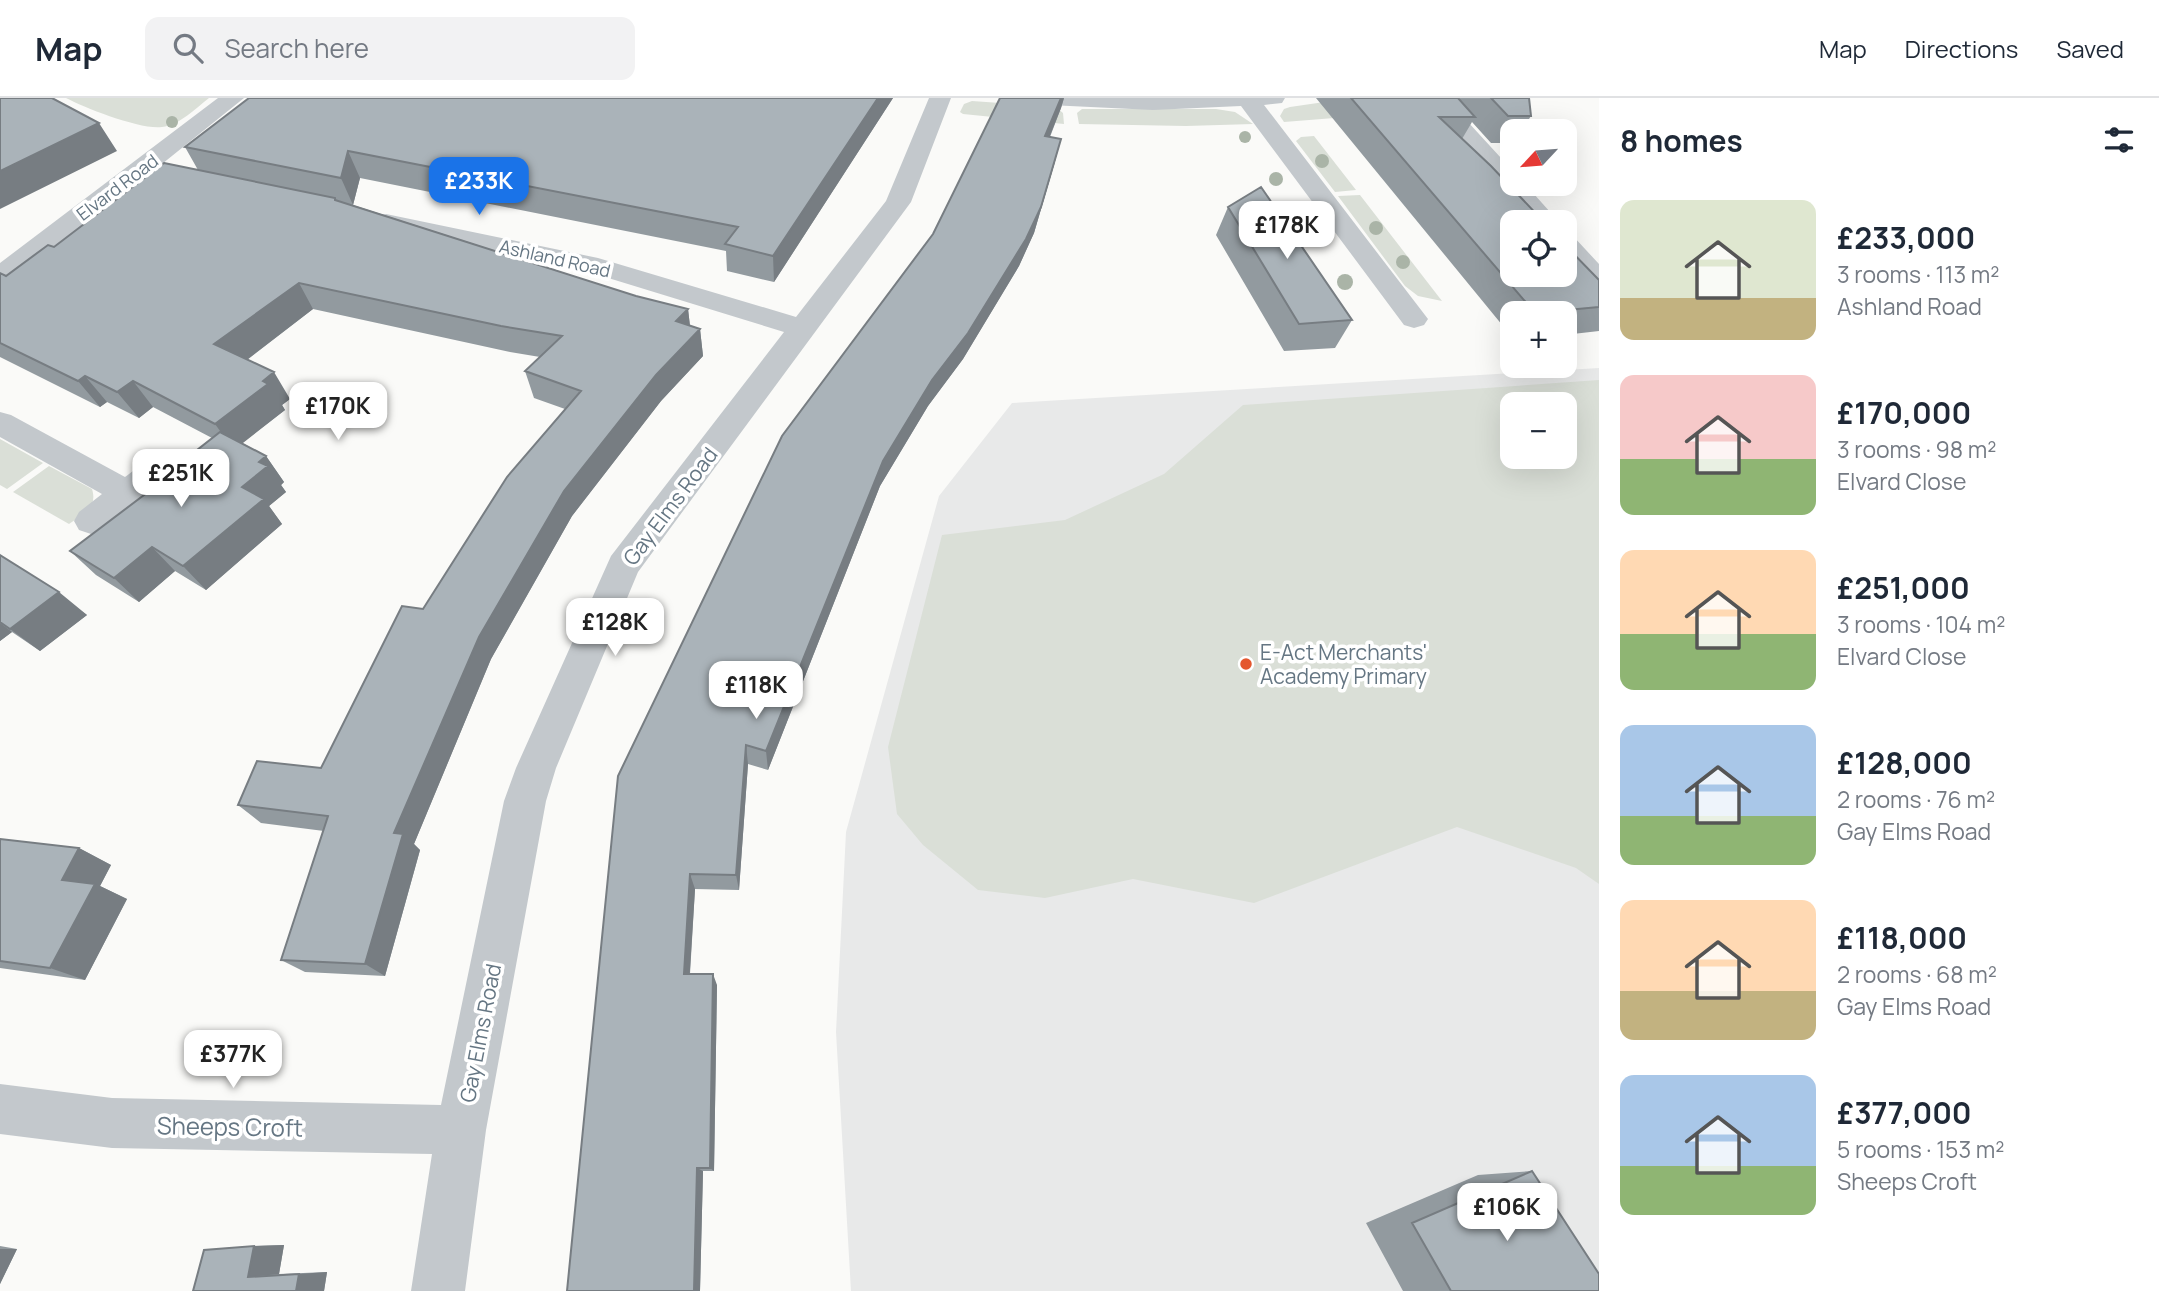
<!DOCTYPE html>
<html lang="en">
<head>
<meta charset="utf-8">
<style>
  body { margin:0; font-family:Manrope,sans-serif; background:#f2f2f3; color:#1f2937; height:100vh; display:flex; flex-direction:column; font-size:26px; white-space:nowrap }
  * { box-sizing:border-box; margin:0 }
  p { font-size:23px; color:#747a83 }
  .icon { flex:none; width:38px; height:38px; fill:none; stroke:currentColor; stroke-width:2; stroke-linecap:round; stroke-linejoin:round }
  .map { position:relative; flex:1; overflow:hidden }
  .details { display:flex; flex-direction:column; background:#fff; width:560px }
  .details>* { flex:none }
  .needle { width:46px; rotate:244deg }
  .tools { position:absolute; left:1500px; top:21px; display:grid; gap:14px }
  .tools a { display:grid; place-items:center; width:77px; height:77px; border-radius:14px; background:#fff; box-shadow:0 7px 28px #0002; font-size:35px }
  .price { position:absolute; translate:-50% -60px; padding:0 16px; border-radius:14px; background:#fff; color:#222; font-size:23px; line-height:46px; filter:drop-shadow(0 2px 4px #0008) }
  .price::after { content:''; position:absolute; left:50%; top:42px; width:21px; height:16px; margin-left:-10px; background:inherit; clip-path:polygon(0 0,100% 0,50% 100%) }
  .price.current { background:#1a73e8; color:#fff }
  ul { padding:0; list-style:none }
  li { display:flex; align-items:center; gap:21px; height:175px; padding:0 21px }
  li span { display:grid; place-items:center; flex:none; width:196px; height:140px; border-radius:14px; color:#555 }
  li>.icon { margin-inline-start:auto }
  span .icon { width:84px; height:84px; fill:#fffc; stroke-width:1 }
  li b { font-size:30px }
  h2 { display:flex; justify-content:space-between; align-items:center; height:84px; padding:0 21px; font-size:30px }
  header { display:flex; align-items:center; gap:42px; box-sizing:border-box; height:98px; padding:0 35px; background:#fff; border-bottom:2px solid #e0e1e3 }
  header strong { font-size:33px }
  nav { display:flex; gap:38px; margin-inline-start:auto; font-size:24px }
  .search { width:490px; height:63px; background:#f2f2f3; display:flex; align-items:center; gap:18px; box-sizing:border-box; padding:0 24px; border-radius:14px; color:#747a83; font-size:26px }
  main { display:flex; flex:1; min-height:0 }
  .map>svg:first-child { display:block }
  .built { fill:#e8e9e9; fill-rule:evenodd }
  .green { fill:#dadfd7; fill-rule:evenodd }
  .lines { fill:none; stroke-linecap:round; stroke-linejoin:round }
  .minor { fill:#c3c8cc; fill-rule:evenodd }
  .tree { fill:#aab4a7 }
  .wall { fill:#929a9f }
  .shaded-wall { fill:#777d82 }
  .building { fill:#aab3b9; stroke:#777d82; stroke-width:2 }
  .poi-dot { fill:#e4572e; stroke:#fff; stroke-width:2.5 }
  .labels { text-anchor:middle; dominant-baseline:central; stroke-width:7; stroke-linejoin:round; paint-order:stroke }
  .far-street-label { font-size:18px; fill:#657683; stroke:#fff }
  .street-label { font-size:21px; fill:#657683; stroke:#fff }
  .poi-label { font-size:21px; fill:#657683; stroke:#fff; text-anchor:start }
  .near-street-label { font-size:24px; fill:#657683; stroke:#fff }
</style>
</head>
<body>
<header>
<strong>Map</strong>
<div class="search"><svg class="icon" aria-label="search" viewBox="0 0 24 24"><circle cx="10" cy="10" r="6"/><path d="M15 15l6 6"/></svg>Search here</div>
<nav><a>Map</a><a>Directions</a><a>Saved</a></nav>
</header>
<main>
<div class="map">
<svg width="1599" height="1193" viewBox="0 0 1599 1193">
  <rect width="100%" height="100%" fill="#fafaf8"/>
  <!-- built -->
  <path class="built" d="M1599 270V1193H851L836 934 846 734 939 398 1012 305ZM1512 306H1564V359H1512Z"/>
  <!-- green -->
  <path class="green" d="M66 0H209C196 10 180 27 162 29 141 32 85 10 66 0Z
    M1352 0 1347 19 1284 24 1280 18 1284 11 1290 9Z
    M972 3 1056 9 1063 15 1064 26 963 16 960 14 964 6Z
    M1082 11H1216L1235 14 1253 26 1186 28 1079 26 1077 15Z
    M1314 38 1356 92 1335 94 1296 43 1301 39Z
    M1360 97 1442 203 1418 198 1405 188 1338 98Z
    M1599 282V786L1576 770 1457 729 1254 805 1133 781 1045 800 978 792 923 747 897 716 888 649 942 437 1065 422 1164 376 1243 307ZM1512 306H1564V359H1512Z
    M0 341 43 365 7 391 0 387Z
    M49 368 92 391C98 410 83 416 69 426L13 394Z"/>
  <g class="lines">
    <!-- minor -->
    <path class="minor" d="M218 0H244L157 70 209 81 213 86 209 91 200 94 142 81 10 184 0 186V165Z
      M929 0H951L911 104 638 474 556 670 546 703 486 1032 465 1193H411L432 1056 112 1050 0 1036V986L112 1000 441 1007 504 703 516 670 611 458 784 234 592 175 377 130 373 124 377 118 386 116 598 160 796 219 886 103Z
      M1038 0H1285L1282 5 1264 7 1428 221 1424 227 1414 230 1404 227 1241 8 1153 12 1049 7 1041 5Z
      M1422 0H1446L1512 72V86H1525L1559 124H1532Z
      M1564 136 1573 138 1599 166V191L1589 188 1564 161Z
      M0 314 11 317 125 379C143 366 160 347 183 354L188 362 183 370 103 432 91 436 79 432 74 423 79 414 102 396 0 339Z"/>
  </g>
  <!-- trees -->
  <g class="tree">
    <circle cx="172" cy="24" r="6"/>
    <circle cx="1245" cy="39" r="6"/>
    <circle cx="1322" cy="63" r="7"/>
    <circle cx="1276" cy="81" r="7"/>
    <circle cx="1376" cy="130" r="7"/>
    <circle cx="1310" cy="133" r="7"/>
    <circle cx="1403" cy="164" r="7"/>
    <circle cx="1345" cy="184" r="8"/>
  </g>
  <!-- wall -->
  <path class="wall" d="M893 0 774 184 727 173 726 153 360 80 353 107 636 198 688 211 690 228 700 231 703 258 661 303 572 418 491 561 414 746 420 752 385 878 305 874 281 862 324 733 261 725 238 707 321 670 423 511 565 311 534 300 525 273 540 259 510 254 313 211 247 262 290 301 282 307 285 312 242 345 266 358 284 384 281 387 286 394 269 408 282 426 206 492 175 473 139 504 96 477 70 453 180 369 178 367 212 340 153 309 139 320 107 304 100 309 0 259V175L6 178 54 149 198 72 185 49Z
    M1000 0H1064L1061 10 1050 39 1061 41 1054 67 1034 135 1019 168 963 261 928 308 880 388 768 672 748 666 739 792 695 791 690 876 717 887 714 1073H703L700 1193 618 678 933 136Z
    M1316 0H1529L1531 18 1521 33H1512V45H1491L1472 24 1462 41 1599 182V233L1564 237V215H1512V239Z
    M1228 109 1352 222 1335 250 1284 253 1216 137Z
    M0 457 87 517 40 553 12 534 0 543Z
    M0 741 79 750 111 767 100 788 127 801 85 882 0 870Z
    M1532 1073 1599 1193H1403L1366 1125 1478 1077Z
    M284 1147 279 1176 327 1174 324 1193H193L254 1148Z
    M0 1148 17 1151 0 1186Z"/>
  <!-- shaded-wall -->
  <path class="shaded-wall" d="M878 0H893L774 184 773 158Z
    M1061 0H1064L1061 10 1039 65 1045 38Z
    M99 25 117 53 0 111V73Z
    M1061 41 1054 67 1034 135 1019 168 963 261 928 308 880 388 768 672 766 653 883 363 932 282Z
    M348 53 360 80 353 107 341 80Z
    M299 185 313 211 232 273 214 246Z
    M688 211 691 237 676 223Z
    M700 231 703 258 661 303 572 418 491 561 414 746 420 752 385 878 365 866 394 735 479 539 564 393 656 277Z
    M274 274 290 301 282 307 285 312 234 352 215 326 263 283Z
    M85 278 107 304 100 309 78 283Z
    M133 283 153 309 139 320 117 294Z
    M266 358 284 384 281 387 286 394 269 408 282 426 206 492 183 468 259 364Z
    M152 449 175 473 139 504 114 480Z
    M59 494 87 517 40 553 10 531Z
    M0 525 12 534 0 543Z
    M746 647 748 666 739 792 736 777Z
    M79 750 111 767 100 788 127 801 85 882 50 870 62 782Z
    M690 776 695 791 689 887 684 876Z
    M713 876 717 887 714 1073 710 1070Z
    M697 1070 703 1073 700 1193H694Z
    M284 1147 279 1176 248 1179 254 1148Z
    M0 1151H17L0 1186Z
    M327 1174 324 1193H296L299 1176Z"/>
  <!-- building -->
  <path class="building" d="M0 0H52L99 25 0 73Z
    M249 0H878L773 158 725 146 738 129 348 53 341 80 185 49Z
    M1000 0H1061L1045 38 1061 41 1041 109 1026 141 968 235 932 282 883 363 766 653 746 647 736 777 690 776 684 876H713L710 1070H697L694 1193H567L618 678 782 338 933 136Z
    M1351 0H1458L1475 19H1439L1491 68 1544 124H1512V177H1564V146L1599 182V209L1535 215Z
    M1491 0H1529L1531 18H1508Z
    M164 65 335 100V102L636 198 688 211 676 223 700 231 656 277 564 393 479 539 394 735 403 736 365 866 281 862 328 718 238 707 257 663 321 670 402 508 423 511 507 379 581 293 525 273 562 238 501 228 299 185 214 246 274 274 263 283 268 286 215 326 133 283 117 294 85 278 78 283 0 245V175L6 178 48 147 54 149Z
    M1261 89 1352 222 1299 226 1228 109Z
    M220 334 266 358 259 364 268 368 242 389 264 401 183 468 152 449 114 480 70 453 181 369 178 367Z
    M0 457 59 494 10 531 0 524Z
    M0 741 79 750 62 782 95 786 50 870 0 863Z
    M1532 1073 1599 1176V1193H1451L1412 1125Z
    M254 1148 248 1179 299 1176 296 1193H193L204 1152Z"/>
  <!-- markers -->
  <circle class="poi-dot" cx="1246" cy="566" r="7"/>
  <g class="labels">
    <!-- far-street labels -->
    <g class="far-street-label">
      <text transform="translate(117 89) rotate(-37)">Elvard Road</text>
      <text transform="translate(555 160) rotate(13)">Ashland Road</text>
    </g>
    <!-- street labels -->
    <g class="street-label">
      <text transform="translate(670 408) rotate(-53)">Gay Elms Road</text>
      <text transform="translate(480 935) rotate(-79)">Gay Elms Road</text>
    </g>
    <!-- poi labels -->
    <g class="poi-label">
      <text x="1260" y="554">E-Act Merchants'<tspan x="1260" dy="24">Academy Primary</tspan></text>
    </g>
    <!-- near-street labels -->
    <g class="near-street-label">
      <text transform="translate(230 1028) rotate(1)">Sheeps Croft</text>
    </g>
  </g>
</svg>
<div class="tools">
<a><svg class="needle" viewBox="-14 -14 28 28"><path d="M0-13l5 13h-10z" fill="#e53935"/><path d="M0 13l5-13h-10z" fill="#747a83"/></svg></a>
<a><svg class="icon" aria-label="locate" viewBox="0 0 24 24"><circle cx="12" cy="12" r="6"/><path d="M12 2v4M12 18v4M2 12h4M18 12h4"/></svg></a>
<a>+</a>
<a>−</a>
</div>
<b class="price current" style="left:479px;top:119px">£233K</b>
<b class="price" style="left:1287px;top:163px">£178K</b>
<b class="price" style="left:338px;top:344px">£170K</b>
<b class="price" style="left:181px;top:411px">£251K</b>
<b class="price" style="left:615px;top:560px">£128K</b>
<b class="price" style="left:756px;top:623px">£118K</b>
<b class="price" style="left:233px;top:992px">£377K</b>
<b class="price" style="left:1507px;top:1145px">£106K</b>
</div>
<section class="details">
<h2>8 homes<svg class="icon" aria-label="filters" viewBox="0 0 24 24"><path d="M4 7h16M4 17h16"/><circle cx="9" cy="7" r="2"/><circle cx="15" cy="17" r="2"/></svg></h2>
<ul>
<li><span style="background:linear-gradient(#dfe7d0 70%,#c2b280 0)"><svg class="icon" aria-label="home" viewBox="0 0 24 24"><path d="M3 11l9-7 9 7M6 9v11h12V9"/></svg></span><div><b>£233,000</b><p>3 rooms · 113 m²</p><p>Ashland Road</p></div></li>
<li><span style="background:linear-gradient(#f6c9c9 60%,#8fb573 0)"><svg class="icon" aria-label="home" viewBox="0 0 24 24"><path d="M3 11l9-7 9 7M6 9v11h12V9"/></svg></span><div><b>£170,000</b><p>3 rooms · 98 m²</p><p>Elvard Close</p></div></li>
<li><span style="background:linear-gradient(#ffd9b3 60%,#8fb573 0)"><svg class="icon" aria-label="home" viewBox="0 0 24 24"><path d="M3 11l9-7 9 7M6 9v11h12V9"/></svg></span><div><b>£251,000</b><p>3 rooms · 104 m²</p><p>Elvard Close</p></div></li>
<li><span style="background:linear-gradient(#a9c7e8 65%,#8fb573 0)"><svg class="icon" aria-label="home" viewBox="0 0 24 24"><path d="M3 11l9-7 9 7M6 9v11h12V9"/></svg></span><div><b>£128,000</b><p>2 rooms · 76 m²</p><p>Gay Elms Road</p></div></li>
<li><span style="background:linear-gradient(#ffd9b3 65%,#c2b280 0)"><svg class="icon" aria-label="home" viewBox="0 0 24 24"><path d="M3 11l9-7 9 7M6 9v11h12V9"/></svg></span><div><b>£118,000</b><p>2 rooms · 68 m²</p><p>Gay Elms Road</p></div></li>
<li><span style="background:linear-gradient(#a9c7e8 65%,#8fb573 0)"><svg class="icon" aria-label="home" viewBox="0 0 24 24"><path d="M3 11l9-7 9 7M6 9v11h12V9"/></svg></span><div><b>£377,000</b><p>5 rooms · 153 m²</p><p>Sheeps Croft</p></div></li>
</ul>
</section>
</main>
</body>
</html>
